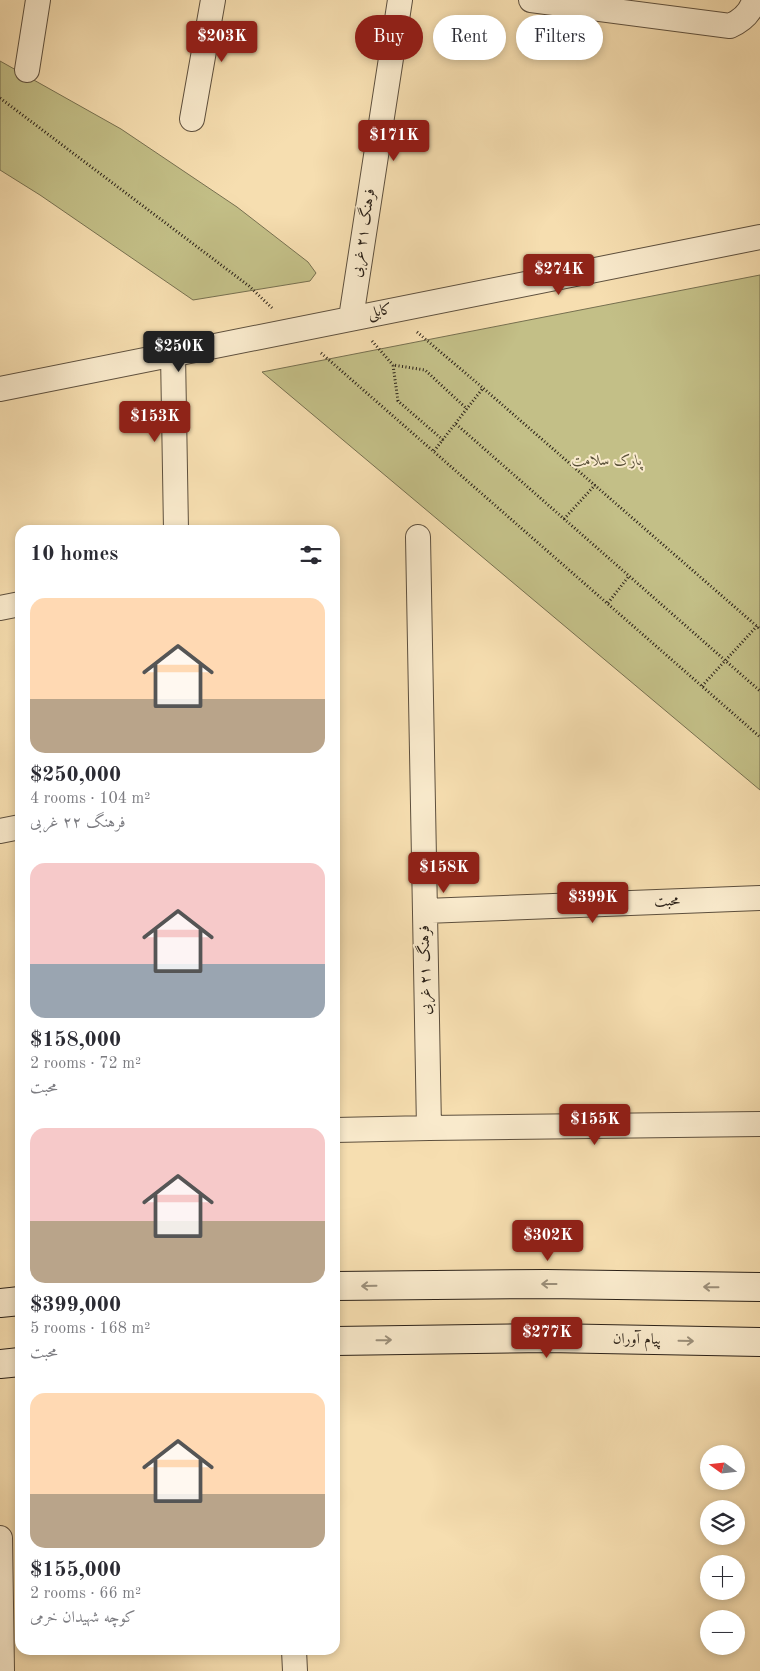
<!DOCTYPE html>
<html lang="en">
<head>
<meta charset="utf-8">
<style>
  body { margin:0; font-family:"Old Standard TT",Amiri,serif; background:#f2f2f3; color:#2b2b33; height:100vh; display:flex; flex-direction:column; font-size:19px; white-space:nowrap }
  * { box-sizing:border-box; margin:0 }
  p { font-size:16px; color:#7c7c81 }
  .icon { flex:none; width:28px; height:28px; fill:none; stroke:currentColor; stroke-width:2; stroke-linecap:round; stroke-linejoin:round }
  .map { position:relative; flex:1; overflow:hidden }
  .panel { position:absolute; left:15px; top:525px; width:325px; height:1130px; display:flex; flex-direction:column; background:#fff; border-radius:15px; box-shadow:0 2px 8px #0003 }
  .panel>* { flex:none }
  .guide { position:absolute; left:355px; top:15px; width:330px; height:45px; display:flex; gap:10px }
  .needle { width:32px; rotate:285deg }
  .buttons { position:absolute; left:700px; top:1445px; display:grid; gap:10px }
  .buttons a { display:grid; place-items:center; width:45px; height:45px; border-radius:50%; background:#fff; box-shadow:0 2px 8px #0003; font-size:25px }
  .price { position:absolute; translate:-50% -42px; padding:0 11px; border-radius:5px; background:#8f2418; color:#fff; font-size:16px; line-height:32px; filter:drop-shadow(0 1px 2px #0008) }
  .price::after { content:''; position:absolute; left:50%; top:30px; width:15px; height:11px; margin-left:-8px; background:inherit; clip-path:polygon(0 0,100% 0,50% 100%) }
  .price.current { background:#222; color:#fff }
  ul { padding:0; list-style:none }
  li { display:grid; align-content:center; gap:10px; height:265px; padding:0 15px }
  li span { display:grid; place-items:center; height:155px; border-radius:15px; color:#555 }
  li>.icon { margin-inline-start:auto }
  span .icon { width:90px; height:90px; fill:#fffc; stroke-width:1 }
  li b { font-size:21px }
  h2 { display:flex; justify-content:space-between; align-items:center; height:60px; padding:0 15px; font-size:21px }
  .chip { padding:0 18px; border-radius:22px; background:#fff; box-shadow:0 2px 8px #0003; font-size:18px; line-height:45px }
  .chip.current { background:#8f2418; color:#fff }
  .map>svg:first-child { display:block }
  .green { fill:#c3bf87; stroke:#777050 }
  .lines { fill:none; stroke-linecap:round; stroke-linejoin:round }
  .street-casing { stroke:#5e503e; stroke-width:26 }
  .secondary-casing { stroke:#2b2118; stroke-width:30 }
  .path { stroke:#2b2118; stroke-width:3; stroke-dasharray:1 2.5; stroke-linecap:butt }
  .street { stroke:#f9eacc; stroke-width:24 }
  .secondary { stroke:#f9eacc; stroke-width:28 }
  .oneway { stroke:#9c907b }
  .labels { text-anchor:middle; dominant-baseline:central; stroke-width:4; stroke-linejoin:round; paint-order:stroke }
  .street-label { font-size:15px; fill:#2b2118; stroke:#f9eacc }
  .park-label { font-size:15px; font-style:italic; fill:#595039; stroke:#f9eacc }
</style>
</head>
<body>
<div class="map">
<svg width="760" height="1671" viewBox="0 0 760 1671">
  <rect width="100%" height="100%" fill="#f6deb0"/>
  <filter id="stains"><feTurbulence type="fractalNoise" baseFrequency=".004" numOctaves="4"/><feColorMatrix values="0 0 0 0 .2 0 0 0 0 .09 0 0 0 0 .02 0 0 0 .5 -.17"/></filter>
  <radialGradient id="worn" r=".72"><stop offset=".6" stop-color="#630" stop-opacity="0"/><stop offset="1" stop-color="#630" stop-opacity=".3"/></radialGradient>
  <!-- green -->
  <path class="green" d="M0 61 121 129 237 207 308 262 316 273 310 281 193 300 40 195 0 170Z
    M760 275V790L262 372Z"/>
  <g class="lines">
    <defs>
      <path id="street" d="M531 0 730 26C741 21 751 13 754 0
        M27 70 38 0
        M192 119 213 0
        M351 318 400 0
        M173 354 176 530
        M0 389 760 237
        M0 608 20 604
        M0 831 20 827
        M425 911 760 898
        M429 1128 760 1124
        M335 1130 429 1128 418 537
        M0 1538 2 1671
        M294 1650 295 1671"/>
      <path id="secondary" d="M335 1286 546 1284 760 1287
        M0 1303 20 1301
        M335 1341 548 1338 760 1342
        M0 1364 20 1362"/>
    </defs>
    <!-- street casing -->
    <use href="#street" class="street-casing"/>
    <!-- secondary casing -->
    <use href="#secondary" class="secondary-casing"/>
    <!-- path -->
    <path class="path" d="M0 98 249 286 272 308
      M417 332 483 388
      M372 341 393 365
      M321 353 760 737
      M456 424 760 691
      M443 440 398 401 393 365 425 370 467 409
      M434 451 483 388 760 629
      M564 519 595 485
      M608 603 629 576
      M702 686 757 626"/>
    <!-- street -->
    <use href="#street" class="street"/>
    <!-- secondary -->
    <use href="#secondary" class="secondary"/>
  </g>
  <!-- one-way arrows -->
  <defs><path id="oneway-shaft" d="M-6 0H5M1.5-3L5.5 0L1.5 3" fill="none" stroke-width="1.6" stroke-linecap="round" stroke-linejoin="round" transform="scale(1.25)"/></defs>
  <g class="oneway">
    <use href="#oneway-shaft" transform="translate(549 1284) rotate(-180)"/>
    <use href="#oneway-shaft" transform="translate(369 1286) rotate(179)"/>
    <use href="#oneway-shaft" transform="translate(711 1287) rotate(-179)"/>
    <use href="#oneway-shaft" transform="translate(384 1340) rotate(-1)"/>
    <use href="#oneway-shaft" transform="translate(686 1341) rotate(1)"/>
  </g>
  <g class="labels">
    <!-- street labels -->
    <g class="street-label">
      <text transform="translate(364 233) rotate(-81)">فرهنگ ۲۱ غربی</text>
      <text transform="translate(380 312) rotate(-11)">کابلی</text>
      <text transform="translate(667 902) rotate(-2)">محبت</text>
      <text transform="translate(426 970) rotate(-91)">فرهنگ ۲۱ غربی</text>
      <text transform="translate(637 1340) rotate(1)">پیام آوران</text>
    </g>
    <!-- park labels -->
    <g class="park-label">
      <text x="607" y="461">پارک سلامت</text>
    </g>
  </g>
  <rect width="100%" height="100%" filter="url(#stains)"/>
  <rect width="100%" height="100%" fill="url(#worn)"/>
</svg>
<div class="buttons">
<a><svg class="needle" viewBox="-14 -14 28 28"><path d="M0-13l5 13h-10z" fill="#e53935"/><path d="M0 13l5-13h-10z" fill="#7c7c81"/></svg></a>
<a><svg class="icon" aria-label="layers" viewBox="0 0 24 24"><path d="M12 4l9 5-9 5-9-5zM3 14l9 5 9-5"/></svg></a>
<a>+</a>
<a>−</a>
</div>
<b class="price" style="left:222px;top:63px">$203K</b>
<b class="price" style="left:394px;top:162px">$171K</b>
<b class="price" style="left:559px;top:296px">$274K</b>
<b class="price current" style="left:179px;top:373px">$250K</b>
<b class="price" style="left:155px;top:443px">$153K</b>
<b class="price" style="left:444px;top:894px">$158K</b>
<b class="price" style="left:593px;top:924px">$399K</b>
<b class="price" style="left:595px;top:1146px">$155K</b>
<b class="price" style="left:548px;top:1262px">$302K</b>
<b class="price" style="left:547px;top:1359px">$277K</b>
<div class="guide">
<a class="chip current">Buy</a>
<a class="chip">Rent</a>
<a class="chip">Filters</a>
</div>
<section class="panel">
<h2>10 homes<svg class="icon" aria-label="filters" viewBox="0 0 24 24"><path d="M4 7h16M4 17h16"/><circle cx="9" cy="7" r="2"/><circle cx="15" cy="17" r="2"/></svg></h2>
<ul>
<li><span style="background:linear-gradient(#ffd9b3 65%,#b9a48a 0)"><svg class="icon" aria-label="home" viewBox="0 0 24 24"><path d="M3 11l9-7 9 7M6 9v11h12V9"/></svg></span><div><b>$250,000</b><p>4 rooms · 104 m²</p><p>فرهنگ ۲۲ غربی</p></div></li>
<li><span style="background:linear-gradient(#f6c9c9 65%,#9aa5b1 0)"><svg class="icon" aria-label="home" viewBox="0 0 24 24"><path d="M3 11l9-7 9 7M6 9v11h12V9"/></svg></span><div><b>$158,000</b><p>2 rooms · 72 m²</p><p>محبت</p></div></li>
<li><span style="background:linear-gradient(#f6c9c9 60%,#b9a48a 0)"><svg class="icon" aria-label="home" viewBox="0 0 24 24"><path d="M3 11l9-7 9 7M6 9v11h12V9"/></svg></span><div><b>$399,000</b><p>5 rooms · 168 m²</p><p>محبت</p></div></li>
<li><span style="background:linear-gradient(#ffd9b3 65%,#b9a48a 0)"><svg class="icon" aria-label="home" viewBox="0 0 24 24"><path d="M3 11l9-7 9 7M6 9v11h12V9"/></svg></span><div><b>$155,000</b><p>2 rooms · 66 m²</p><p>کوچه شهیدان خرمی</p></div></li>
</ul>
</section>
</div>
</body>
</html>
